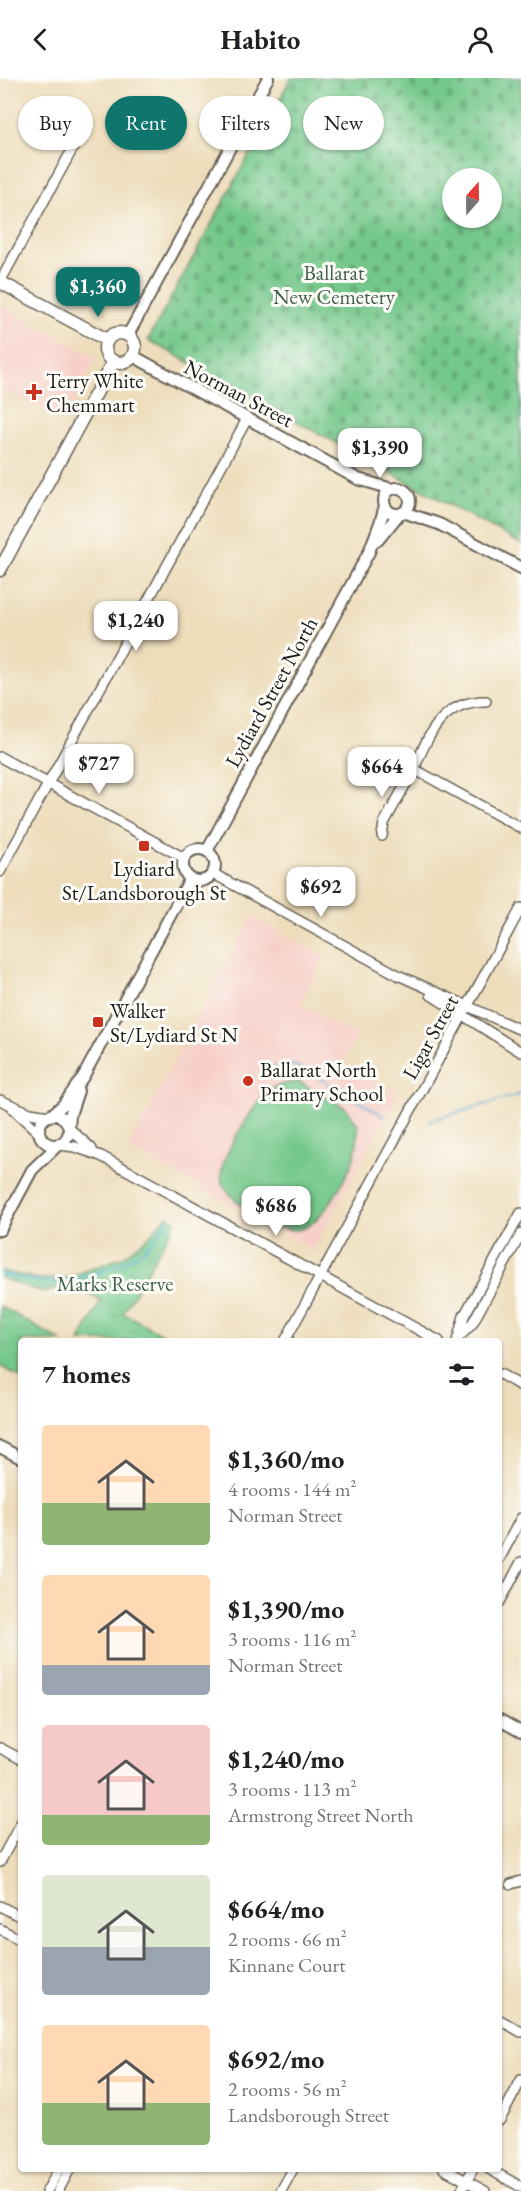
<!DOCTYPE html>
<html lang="en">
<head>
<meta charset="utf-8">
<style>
  body { margin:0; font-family:"EB Garamond",serif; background:#f2f2f2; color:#202124; height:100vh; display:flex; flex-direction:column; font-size:22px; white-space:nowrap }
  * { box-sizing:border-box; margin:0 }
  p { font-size:20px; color:#757577 }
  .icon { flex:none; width:33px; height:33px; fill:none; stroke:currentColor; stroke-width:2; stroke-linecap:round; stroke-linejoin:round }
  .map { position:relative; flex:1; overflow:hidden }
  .sheet { position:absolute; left:18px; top:1260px; width:484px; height:834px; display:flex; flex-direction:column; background:#fff; border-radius:6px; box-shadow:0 2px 4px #0004 }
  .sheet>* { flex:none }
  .guide { position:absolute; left:18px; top:18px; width:486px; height:54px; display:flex; gap:12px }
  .needle { width:39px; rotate:20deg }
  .buttons { position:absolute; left:442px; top:90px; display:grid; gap:12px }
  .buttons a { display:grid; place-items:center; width:60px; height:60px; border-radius:50%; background:#fff; box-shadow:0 2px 4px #0004; font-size:30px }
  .price { position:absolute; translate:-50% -51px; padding:0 14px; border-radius:12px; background:#fff; color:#222; font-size:20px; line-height:39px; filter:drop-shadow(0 2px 3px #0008) }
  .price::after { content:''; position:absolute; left:50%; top:36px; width:18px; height:14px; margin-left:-9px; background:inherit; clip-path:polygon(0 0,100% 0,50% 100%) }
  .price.on { background:#0f766e; color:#fff }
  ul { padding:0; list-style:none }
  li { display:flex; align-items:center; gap:18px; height:150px; padding:0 24px }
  li span { display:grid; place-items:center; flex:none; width:168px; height:120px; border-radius:6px; color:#555 }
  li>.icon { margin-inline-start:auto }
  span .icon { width:72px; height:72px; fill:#fffc; stroke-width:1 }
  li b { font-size:26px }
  h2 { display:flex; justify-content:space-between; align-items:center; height:72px; padding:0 24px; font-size:26px }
  .chip { padding:0 21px; border-radius:27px; background:#fff; box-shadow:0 2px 4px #0004; font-size:21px; line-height:54px }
  .chip.on { background:#0f766e; color:#fff }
  header { display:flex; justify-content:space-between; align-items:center; height:78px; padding:0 24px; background:#fff; font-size:27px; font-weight:700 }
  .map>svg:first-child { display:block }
  .built { fill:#f7d1c9 }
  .grass { fill:#74c88b; stroke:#487254; stroke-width:1.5 }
  .cemetery { fill:url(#cemetery-stones); stroke:#487254; stroke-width:1.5; fill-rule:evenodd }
  .park { fill:url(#park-tufts); stroke:#487254; stroke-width:1.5 }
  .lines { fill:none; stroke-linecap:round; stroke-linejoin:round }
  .stream { stroke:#50a9cd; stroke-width:2 }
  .minor-casing { stroke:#666054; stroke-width:12 }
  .tertiary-casing { stroke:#666054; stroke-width:14 }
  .secondary-casing { stroke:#666054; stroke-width:15 }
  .minor { stroke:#fff; stroke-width:9 }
  .tertiary { stroke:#fff; stroke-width:10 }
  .secondary { stroke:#fff; stroke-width:12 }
  .poi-dot { fill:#c8321e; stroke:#fdfcf7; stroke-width:2 }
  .labels { text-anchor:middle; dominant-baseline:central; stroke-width:6; stroke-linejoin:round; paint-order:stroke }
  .park-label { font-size:21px; fill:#3f6148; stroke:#fdfcf7 }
  .poi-label { font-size:21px; fill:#1c1c1c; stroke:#fdfcf7; text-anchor:start }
  .street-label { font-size:21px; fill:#1c1c1c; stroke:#fdfcf7 }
</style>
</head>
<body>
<header><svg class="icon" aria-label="back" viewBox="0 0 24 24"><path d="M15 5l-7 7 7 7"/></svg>Habito<svg class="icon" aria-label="person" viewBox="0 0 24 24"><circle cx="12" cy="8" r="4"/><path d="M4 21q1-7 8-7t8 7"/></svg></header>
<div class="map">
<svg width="521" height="2113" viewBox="0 0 521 2113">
  <defs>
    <pattern id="cemetery-stones" width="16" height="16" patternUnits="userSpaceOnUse" patternTransform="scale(1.5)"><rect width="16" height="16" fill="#74c88b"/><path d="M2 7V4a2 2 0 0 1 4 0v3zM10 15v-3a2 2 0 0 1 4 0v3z" fill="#64ab77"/></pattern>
    <pattern id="park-tufts" width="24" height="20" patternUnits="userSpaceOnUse" patternTransform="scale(1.5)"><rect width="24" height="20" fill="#74c88b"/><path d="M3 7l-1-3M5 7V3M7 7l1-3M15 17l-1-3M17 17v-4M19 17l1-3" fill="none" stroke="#64ab77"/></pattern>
  </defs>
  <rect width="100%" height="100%" fill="#fdfcf7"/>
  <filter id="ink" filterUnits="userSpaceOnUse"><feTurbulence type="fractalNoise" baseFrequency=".0167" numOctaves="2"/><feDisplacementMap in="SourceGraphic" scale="12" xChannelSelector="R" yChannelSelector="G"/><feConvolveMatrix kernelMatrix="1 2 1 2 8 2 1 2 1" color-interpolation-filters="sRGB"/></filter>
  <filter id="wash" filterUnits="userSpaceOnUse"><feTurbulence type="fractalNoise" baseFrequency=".008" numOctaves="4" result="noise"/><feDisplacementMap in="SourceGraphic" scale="24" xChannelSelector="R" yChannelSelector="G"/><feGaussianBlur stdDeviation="1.35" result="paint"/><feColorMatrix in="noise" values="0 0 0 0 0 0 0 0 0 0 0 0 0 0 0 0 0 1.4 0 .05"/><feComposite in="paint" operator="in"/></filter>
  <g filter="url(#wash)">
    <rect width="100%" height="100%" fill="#edb"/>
    <!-- built -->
    <path class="built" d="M0 227 96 280 63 342 21 319 0 312Z
      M252 839 325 879 300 926 357 957 342 986 398 1015 313 1172 128 1070Z"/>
    <!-- grass -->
    <path class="grass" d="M299 1004 346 1030 358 1047C358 1059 357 1072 353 1083 344 1103 323 1145 301 1151 285 1155 267 1143 254 1136 244 1130 225 1115 222 1104 217 1086 238 1055 247 1041 262 1017 269 1005 299 1004Z"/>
    <!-- cemetery -->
    <path class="cemetery" d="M291 0H521V466L148 262ZM453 100H492V140H453Z"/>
    <!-- park -->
    <path class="park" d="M167 1138 176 1143 123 1235 175 1263H80L101 1223 69 1206 45 1215 0 1200V1193L38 1201 67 1200 123 1179 148 1159Z
      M0 1228 61 1263H21V1300L0 1288Z"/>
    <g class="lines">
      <!-- stream -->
      <path class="stream" d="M267 990 290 987 304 991 384 1038
        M429 1043 521 1016
        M0 1196C39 1206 62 1208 101 1194 118 1188 133 1181 146 1169 155 1160 162 1150 170 1140"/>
    </g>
  </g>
  <g filter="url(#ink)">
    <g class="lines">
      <defs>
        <path id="minor" d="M0 204 79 59
          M486 623C442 623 429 656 414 691L521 750
          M0 679 184 780
          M382 758 384 745 414 691
          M0 794 247 341
          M212 795 398 897 521 952
          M431 917 521 974
          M0 1022 30 1035 49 1038
          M13 1031 39 1055
          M69 1050 92 1071
          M59 1067 75 1069 101 1078 439 1263
          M459 1259 472 1246 521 1156
          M285 1263 521 830
          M457 1263 464 1238 521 1135
          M500 1296 521 1308
          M500 1480 521 1440
          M500 1524 521 1484
          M0 1670 21 1681
          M0 1784 21 1745
          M511 1806 521 1803
          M0 1828 21 1839
          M0 1851 21 1862
          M500 1942 521 1954
          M500 2042 521 2002
          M444 2091 485 2113
          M489 2091 521 2109
          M47 2113 59 2091
          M58 2113 70 2091
          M281 2113 293 2091
          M461 2113 473 2091"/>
        <path id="tertiary" d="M128 257 268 0
          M133 278 358 401 392 411
          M384 423a13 13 0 1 1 26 0a13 13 0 1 1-26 0Z
          M403 434 439 446 521 490
          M378 462 399 436
          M183 787a16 16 0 1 1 32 0a16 16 0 1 1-32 0Z
          M207 773 369 474 380 445 385 428
          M39 1052a15 15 0 1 1 30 0a15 15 0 1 1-30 0Z
          M50 1038 63 1027 83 999 190 801
          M69 1049 70 1037 78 1013
          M0 1152 32 1092 58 1067
          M0 1369 21 1380
          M500 1642 521 1654"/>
        <path id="secondary" d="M0 204 107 262
          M105 270a15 15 0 1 1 30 0a15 15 0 1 1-30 0Z
          M0 492 113 284"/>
      </defs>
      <!-- minor casing -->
      <use href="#minor" class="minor-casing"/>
      <!-- tertiary casing -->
      <use href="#tertiary" class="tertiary-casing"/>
      <!-- secondary casing -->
      <use href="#secondary" class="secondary-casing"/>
      <!-- minor -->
      <use href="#minor" class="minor"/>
      <!-- tertiary -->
      <use href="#tertiary" class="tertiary"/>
      <!-- secondary -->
      <use href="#secondary" class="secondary"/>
    </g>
  </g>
  <!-- markers -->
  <g class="poi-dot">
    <path d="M31 305h6v6h6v6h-6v6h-6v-6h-6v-6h6z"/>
    <rect x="138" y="762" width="12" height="12" rx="3"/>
    <rect x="92" y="938" width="12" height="12" rx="3"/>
    <circle cx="248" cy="1003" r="6"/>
  </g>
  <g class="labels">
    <!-- park labels -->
    <g class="park-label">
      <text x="334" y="194">Ballarat<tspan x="334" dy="24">New Cemetery</tspan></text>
      <text x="115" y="1205">Marks Reserve</text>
    </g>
    <!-- poi labels -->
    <g class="poi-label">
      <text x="46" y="302">Terry White<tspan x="46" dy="24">Chemmart</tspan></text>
      <text x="144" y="790" text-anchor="middle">Lydiard<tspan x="144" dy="24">St/Landsborough St</tspan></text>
      <text x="110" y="932">Walker<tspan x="110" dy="24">St/Lydiard St N</tspan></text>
      <text x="260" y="991">Ballarat North<tspan x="260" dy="24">Primary School</tspan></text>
    </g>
    <!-- street labels -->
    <g class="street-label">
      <text transform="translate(239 315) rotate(28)">Norman Street</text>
      <text transform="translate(271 614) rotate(-61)">Lydiard Street North</text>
      <text transform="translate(430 959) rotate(-61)">Ligar Street</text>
    </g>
  </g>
</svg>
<div class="buttons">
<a><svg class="needle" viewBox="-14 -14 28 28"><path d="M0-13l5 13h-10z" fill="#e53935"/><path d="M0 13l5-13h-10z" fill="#757577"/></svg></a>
</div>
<b class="price on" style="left:98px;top:240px">$1,360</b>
<b class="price" style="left:380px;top:401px">$1,390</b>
<b class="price" style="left:136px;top:574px">$1,240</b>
<b class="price" style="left:99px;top:717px">$727</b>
<b class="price" style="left:382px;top:720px">$664</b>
<b class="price" style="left:321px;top:840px">$692</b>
<b class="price" style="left:276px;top:1159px">$686</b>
<div class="guide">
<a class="chip">Buy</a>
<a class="chip on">Rent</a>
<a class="chip">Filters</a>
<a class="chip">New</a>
</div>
<section class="sheet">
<h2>7 homes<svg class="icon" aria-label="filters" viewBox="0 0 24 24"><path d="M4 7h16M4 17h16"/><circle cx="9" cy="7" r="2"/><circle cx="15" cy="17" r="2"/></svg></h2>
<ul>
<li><span style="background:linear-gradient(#ffd9b3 65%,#8fb573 0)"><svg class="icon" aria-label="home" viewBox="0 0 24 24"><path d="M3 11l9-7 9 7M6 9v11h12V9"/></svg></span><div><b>$1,360/mo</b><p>4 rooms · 144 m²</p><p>Norman Street</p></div></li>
<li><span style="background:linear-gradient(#ffd9b3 75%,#9aa5b1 0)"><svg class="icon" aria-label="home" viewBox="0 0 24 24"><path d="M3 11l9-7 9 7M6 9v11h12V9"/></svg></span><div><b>$1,390/mo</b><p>3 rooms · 116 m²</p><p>Norman Street</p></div></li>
<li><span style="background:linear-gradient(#f6c9c9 75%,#8fb573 0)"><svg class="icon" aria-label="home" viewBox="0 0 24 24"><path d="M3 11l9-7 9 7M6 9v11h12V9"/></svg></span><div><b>$1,240/mo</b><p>3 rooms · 113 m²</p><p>Armstrong Street North</p></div></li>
<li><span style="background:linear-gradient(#dfe7d0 60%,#9aa5b1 0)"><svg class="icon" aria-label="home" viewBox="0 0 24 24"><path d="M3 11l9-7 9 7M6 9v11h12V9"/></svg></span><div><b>$664/mo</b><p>2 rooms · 66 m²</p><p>Kinnane Court</p></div></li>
<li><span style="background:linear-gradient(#ffd9b3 65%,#8fb573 0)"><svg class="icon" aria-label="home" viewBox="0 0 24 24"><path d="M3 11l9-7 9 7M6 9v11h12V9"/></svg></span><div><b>$692/mo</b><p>2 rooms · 56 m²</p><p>Landsborough Street</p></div></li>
</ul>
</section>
</div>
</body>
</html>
